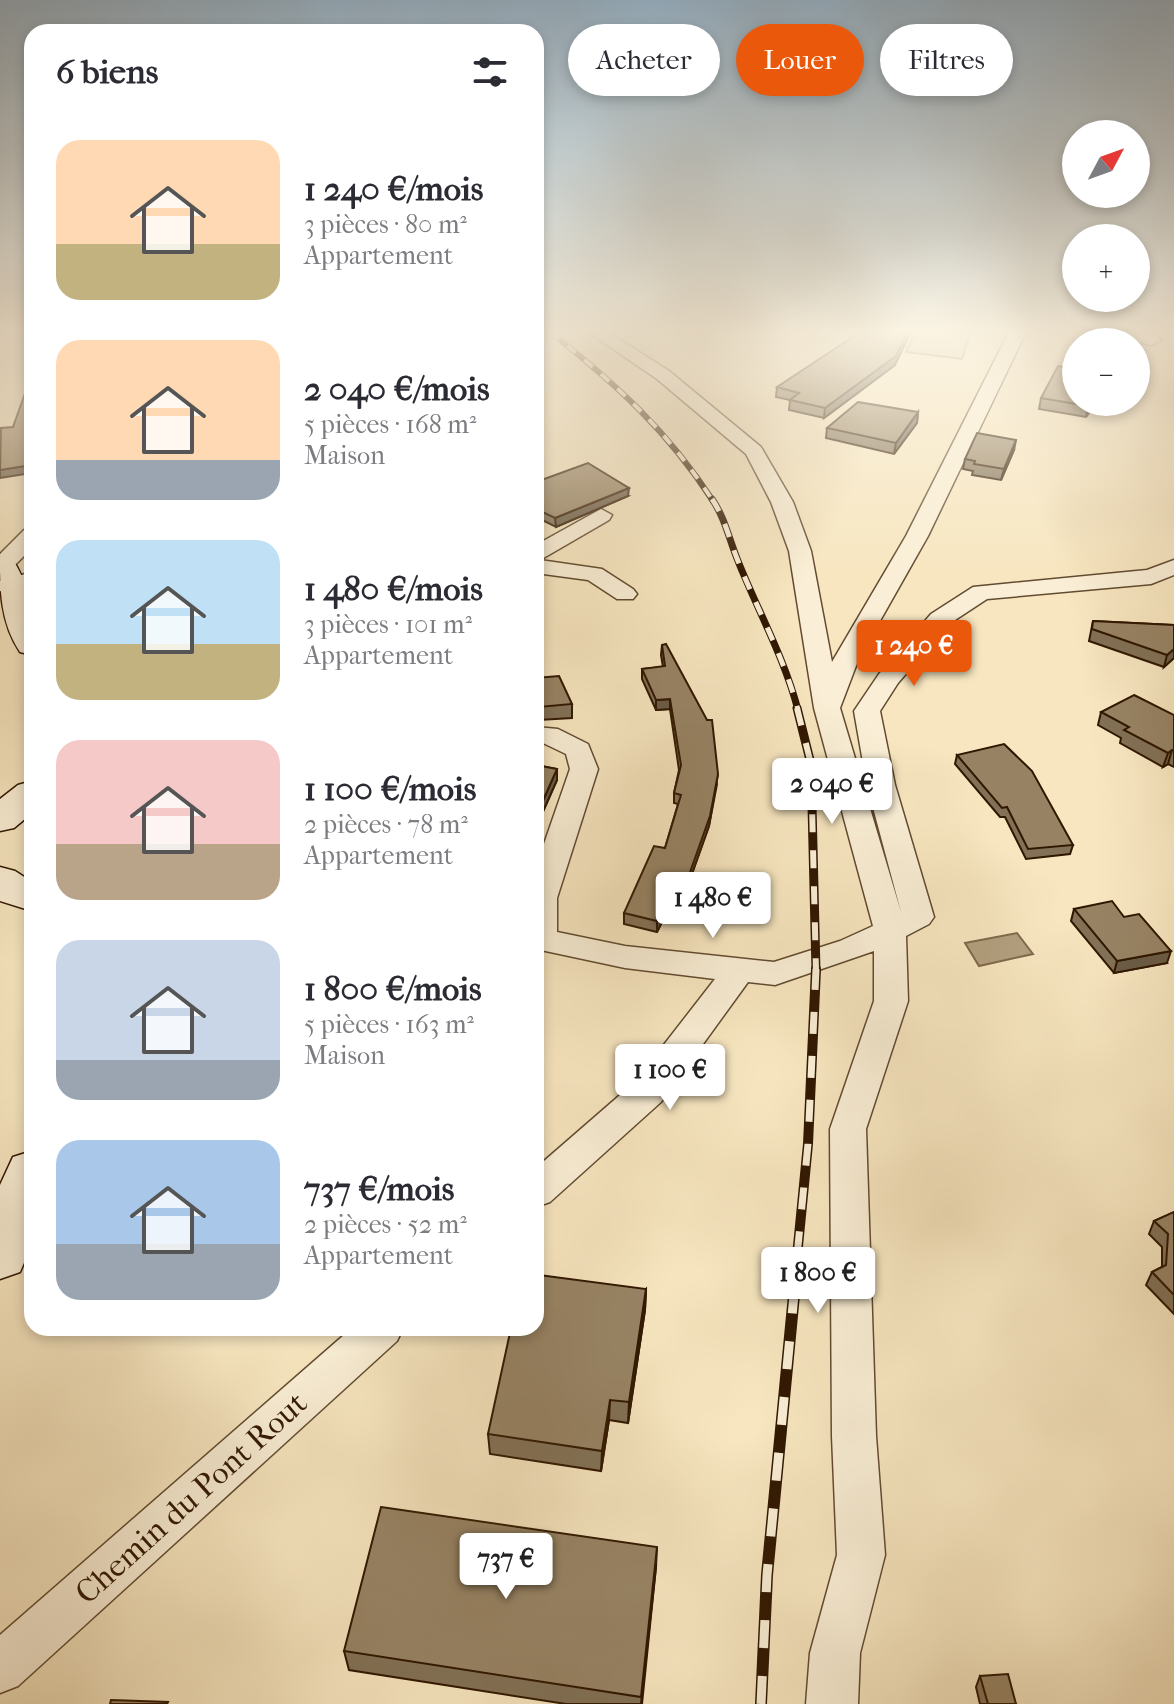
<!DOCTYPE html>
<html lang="fr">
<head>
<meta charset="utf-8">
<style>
  body { margin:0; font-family:"IM FELL French Canon",serif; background:#f2f2f3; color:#2b2b33; height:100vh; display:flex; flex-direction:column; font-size:30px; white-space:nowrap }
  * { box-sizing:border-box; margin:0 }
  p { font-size:26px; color:#7c7c81 }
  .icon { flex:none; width:44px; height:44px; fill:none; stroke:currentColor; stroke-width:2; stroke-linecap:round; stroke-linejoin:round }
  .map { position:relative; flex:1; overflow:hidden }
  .sheet { position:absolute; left:24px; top:24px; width:520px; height:1312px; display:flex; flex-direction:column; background:#fff; border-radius:24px; box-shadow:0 4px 12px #0003 }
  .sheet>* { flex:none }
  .top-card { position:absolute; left:568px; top:24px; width:486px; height:72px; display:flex; gap:16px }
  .needle { width:52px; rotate:49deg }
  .controls { position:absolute; left:1062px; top:120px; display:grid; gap:16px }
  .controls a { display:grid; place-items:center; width:88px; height:88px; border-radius:50%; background:#fff; box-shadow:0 4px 12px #0003; font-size:40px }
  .price { position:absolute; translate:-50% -68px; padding:0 18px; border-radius:8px; background:#fff; color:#222; font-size:26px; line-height:52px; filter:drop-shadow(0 2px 4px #0008) }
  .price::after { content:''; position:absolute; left:50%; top:48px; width:24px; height:18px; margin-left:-12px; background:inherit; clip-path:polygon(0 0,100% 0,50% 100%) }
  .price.current { background:#ea580c; color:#fff }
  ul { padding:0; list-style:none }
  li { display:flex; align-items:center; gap:24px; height:200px; padding:0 32px }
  li span { display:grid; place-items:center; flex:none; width:224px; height:160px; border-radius:24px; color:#555 }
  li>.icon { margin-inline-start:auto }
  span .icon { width:96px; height:96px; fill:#fffc; stroke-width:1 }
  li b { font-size:34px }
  h2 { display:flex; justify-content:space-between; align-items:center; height:96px; padding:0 32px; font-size:34px }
  .pill { padding:0 28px; border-radius:36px; background:#fff; box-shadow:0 4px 12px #0003; font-size:28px; line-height:72px }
  .pill.current { background:#ea580c; color:#fff }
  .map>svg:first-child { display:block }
  .green { fill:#d5c39f; stroke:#826d50; stroke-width:2 }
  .water { fill:#b3a07f; stroke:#7f694c; stroke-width:2 }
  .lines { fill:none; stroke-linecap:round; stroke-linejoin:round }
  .street-casing { stroke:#624b30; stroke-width:3 }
  .secondary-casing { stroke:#301700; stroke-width:3 }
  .street { fill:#faefd6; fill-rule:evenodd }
  .secondary { fill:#faefd6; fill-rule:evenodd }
  .rail-far4-casing { stroke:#301700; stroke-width:6 }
  .rail-far3-casing { stroke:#301700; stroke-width:7 }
  .rail-far2-casing { stroke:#301700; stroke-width:9 }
  .rail-far1-casing { stroke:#301700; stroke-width:10 }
  .rail-casing { stroke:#301700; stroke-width:12 }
  .rail-far4 { stroke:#faefd6; stroke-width:4; stroke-dasharray:11; stroke-linecap:butt }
  .rail-far3 { stroke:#faefd6; stroke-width:5; stroke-dasharray:14; stroke-linecap:butt }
  .rail-far2 { stroke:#faefd6; stroke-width:6; stroke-dasharray:18; stroke-linecap:butt }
  .rail-far1 { stroke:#faefd6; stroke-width:7; stroke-dasharray:22; stroke-linecap:butt }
  .rail { stroke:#faefd6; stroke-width:9; stroke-dasharray:28; stroke-linecap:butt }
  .wall { fill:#827156; stroke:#301700; stroke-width:2 }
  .shaded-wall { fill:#6a5c46; stroke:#301700; stroke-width:2 }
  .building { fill:#978364; stroke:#301700; stroke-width:2 }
  .labels { text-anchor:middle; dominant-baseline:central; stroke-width:7; stroke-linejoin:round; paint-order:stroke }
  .near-street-label { font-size:32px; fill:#301700; stroke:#faefd6 }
</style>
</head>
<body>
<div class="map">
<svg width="1174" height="1704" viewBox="0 0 1174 1704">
  <rect width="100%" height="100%" fill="#f7e6c0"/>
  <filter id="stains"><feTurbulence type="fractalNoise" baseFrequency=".0025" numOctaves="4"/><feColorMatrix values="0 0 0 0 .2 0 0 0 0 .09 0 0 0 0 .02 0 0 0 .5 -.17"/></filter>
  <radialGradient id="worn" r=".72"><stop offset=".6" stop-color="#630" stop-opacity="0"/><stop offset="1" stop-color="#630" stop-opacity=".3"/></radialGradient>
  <!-- green -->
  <path class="green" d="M915 332H971L962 359 906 352Z"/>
  <!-- water -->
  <path class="water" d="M1017 933 1033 954 979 966 965 943Z"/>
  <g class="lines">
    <defs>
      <path id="street" d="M588 332H608L669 371 761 447 793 502 811 551 832 662 906 536 1009 332H1026L928 536 859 658 840 708 901 912 867 785 854 711 879 674 931 614 973 587 1147 570 1174 560V575L1151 584 987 599 949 624 898 683 880 711 895 785 934 917 929 924 906 936 908 1001 866 1129 876 1436 885 1555 860 1653 858 1704H806L810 1653 837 1555 832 1436 830 1129 874 1001V951L775 985 748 982 661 1102 550 1202 536 1207V1168L635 1082 715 979 625 968 536 949V867L570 769 566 754 543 743H536V727L558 729 588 744 598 769 557 898V932L625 946 774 962 840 941 873 926 814 708 789 551 771 502 746 454 657 379Z
        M1105 332H1139L1158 336 1161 340 1152 345 1107 336Z
        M601 509 612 515 609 520 540 560 602 569 633 589 637 594 633 599H617L588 580 536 573V545Z
        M32 528V548L9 571 0 573V554L24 530Z
        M32 572V586L8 593 0 591V581Z
        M352 1328H403L397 1341 18 1686 0 1693V1635Z"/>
      <path id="secondary" d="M0 554 11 557C33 589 32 619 32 655L20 652C0 622 0 589 0 554Z
        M32 781V813L14 828 0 831V799L18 785Z
        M0 867 15 871 32 882V911L0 901Z
        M32 1151V1244L20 1272 0 1279V1185L13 1157Z"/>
    </defs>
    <!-- street casing -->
    <use href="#street" class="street-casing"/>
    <!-- secondary casing -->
    <use href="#secondary" class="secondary-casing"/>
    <!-- street -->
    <use href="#street" class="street"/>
    <!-- secondary -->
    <use href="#secondary" class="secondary"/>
    <defs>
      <path id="rail-far4" d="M550 332C616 384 667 430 713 501"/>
      <path id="rail-far3" d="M712 499C725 518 729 539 738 561 758 611 784 657 798 710"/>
      <path id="rail-far2" d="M797 708 811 764 816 971"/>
      <path id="rail-far1" d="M793 1297 808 1144 816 969"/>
      <path id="rail" d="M761 1704 767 1575 794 1295"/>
    </defs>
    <!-- rail-far4 casing -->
    <use href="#rail-far4" class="rail-far4-casing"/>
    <!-- rail-far3 casing -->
    <use href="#rail-far3" class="rail-far3-casing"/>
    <!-- rail-far2 casing -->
    <use href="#rail-far2" class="rail-far2-casing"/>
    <!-- rail-far1 casing -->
    <use href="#rail-far1" class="rail-far1-casing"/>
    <!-- rail casing -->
    <use href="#rail" class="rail-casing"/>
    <!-- rail-far4 -->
    <use href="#rail-far4" class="rail-far4"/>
    <!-- rail-far3 -->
    <use href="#rail-far3" class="rail-far3"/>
    <!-- rail-far2 -->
    <use href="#rail-far2" class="rail-far2"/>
    <!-- rail-far1 -->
    <use href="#rail-far1" class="rail-far1"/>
    <!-- rail -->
    <use href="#rail" class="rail"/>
  </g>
  <!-- wall -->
  <path class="wall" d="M895 365 824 418 789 410 790 400 776 397 777 387Z
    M1041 398 1076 402H1096L1086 417 1039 409Z
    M918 412 917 423 894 454 826 438 827 428Z
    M1014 450 1001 480 972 475 973 471 963 469 965 459Z
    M536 482 628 496 556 527 536 517Z
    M1093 621 1174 625V658L1164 667 1089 641Z
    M662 645 717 784 709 826 688 885 681 884 657 932 624 924V913L665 848 678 804 674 803V793L679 770 670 709 656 710 642 679V669L663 667 661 655Z
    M536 678 572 704V718L539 720 536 710Z
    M1101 712 1174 715V767L1168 764 1163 767 1120 743 1121 738 1098 725Z
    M957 755 1073 845 1070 854 1026 859 1005 817H1000L955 764Z
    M536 765 557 769V780L541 816 538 815 536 820Z
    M1074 909 1124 917 1167 963 1114 973 1071 921Z
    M1174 1212V1314L1146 1285 1152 1272 1162 1267V1247L1149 1234 1154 1221Z
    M646 1289 645 1310 628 1423 609 1420 601 1471 490 1454 488 1434Z
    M656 1567 642 1704H566L349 1670 344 1651Z
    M980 1676 1016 1704H980L976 1687Z"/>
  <!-- shaded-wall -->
  <path class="shaded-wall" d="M908 332H911L895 365 824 418 825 408Z
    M1091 402H1096L1086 417 1088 406Z
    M918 412 917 423 894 454 896 443Z
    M1016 440 1014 450 1001 480 1004 469Z
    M32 465V473L0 478V470Z
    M629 488 628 496 556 527 555 518Z
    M1174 649V658L1164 667 1167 655Z
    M670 699V709L656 710V700Z
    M1172 750 1168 764 1163 767 1168 753Z
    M557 769V780L541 816V805Z
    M718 774 709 826 688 885 689 875Z
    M538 804V815L536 820V808Z
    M682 874 681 884 657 932V921Z
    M1171 951 1167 963 1114 973 1117 961Z
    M646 1289 645 1310 628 1423 629 1402Z
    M610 1400 609 1420 601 1471 602 1451Z
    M657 1547 656 1567 641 1704Z"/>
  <!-- building -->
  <path class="building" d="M860 332H908L896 356 825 408 790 400 799 393 777 387Z
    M1058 366 1076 369V402H1091L1088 406 1041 398Z
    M28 385H32V465L0 470 1 428 13 427Z
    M858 402 918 412 896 443 827 428Z
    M977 433 1016 440 1004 469 974 464 975 461 965 459Z
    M588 463 629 488 555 518 536 509V482Z
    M1093 621 1174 625V649L1167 655 1092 629Z
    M666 644 707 720H712L718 774 710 816 689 875 682 874 657 921 624 913 654 846 665 848 681 795 674 793 681 765 670 699 656 700 642 669 665 666 662 645Z
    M559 676 572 704 539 707 536 697V678Z
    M1134 695 1174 715V751L1172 750 1168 753 1124 730 1129 727 1101 712Z
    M1004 744 1032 771 1073 845 1028 849 1007 807 1002 808 957 755Z
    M536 765 557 769 541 805 538 804 536 808Z
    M1112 901 1124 917 1139 914 1171 951 1117 961 1074 909Z
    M1174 1212V1295L1152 1272 1166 1265 1168 1234 1154 1221Z
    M539 1275 646 1289 629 1402 610 1400 602 1451 488 1434 511 1328H536V1292Z
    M381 1507 657 1547 641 1697 344 1651Z
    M1008 1674 1016 1704H988L980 1676Z
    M111 1700 168 1702 167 1704H110Z"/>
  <!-- sky -->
  <linearGradient id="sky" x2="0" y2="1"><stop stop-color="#93acbe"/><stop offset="0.58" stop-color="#fbf4e3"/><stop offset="1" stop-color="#fbf4e3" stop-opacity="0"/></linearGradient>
  <rect width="1174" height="571" fill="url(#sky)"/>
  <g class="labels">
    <!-- near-street labels -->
    <g class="near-street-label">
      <text transform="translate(191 1498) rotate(-42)">Chemin du Pont Rout</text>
    </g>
  </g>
  <rect width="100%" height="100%" filter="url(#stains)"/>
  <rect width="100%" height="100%" fill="url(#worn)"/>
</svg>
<div class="controls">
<a><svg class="needle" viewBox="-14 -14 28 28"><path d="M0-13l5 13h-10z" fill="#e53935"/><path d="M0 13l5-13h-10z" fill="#7c7c81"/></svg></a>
<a>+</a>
<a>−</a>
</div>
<b class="price current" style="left:914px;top:688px">1 240 €</b>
<b class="price" style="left:832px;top:826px">2 040 €</b>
<b class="price" style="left:713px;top:940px">1 480 €</b>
<b class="price" style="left:670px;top:1112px">1 100 €</b>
<b class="price" style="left:818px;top:1315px">1 800 €</b>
<b class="price" style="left:506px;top:1601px">737 €</b>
<div class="top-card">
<a class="pill">Acheter</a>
<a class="pill current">Louer</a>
<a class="pill">Filtres</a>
</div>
<section class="sheet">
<h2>6 biens<svg class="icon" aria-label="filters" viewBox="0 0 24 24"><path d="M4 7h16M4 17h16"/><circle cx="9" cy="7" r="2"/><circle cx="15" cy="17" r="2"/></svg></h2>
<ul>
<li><span style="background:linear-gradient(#ffd9b3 65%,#c2b280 0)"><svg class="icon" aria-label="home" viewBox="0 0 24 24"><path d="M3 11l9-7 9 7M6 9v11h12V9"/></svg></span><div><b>1 240 €/mois</b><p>3 pièces · 80 m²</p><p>Appartement</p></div></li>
<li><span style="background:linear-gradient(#ffd9b3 75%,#9aa5b1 0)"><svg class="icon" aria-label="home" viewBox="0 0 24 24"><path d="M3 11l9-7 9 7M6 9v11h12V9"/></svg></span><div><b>2 040 €/mois</b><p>5 pièces · 168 m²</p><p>Maison</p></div></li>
<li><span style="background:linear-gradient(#bfe0f5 65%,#c2b280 0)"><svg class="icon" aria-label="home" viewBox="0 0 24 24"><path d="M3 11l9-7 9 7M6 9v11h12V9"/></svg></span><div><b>1 480 €/mois</b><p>3 pièces · 101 m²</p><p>Appartement</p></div></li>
<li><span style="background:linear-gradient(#f6c9c9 65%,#b9a48a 0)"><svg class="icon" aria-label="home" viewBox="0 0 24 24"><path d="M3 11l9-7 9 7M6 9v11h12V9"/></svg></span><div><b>1 100 €/mois</b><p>2 pièces · 78 m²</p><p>Appartement</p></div></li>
<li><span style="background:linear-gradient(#c9d6e8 75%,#9aa5b1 0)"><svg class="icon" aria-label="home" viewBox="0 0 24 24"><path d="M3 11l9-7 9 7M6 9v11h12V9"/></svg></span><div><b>1 800 €/mois</b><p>5 pièces · 163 m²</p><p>Maison</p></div></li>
<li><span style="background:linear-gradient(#a9c7e8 65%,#9aa5b1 0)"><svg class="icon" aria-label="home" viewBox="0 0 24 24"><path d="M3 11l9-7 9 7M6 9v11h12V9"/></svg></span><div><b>737 €/mois</b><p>2 pièces · 52 m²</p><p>Appartement</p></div></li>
</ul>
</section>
</div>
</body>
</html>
